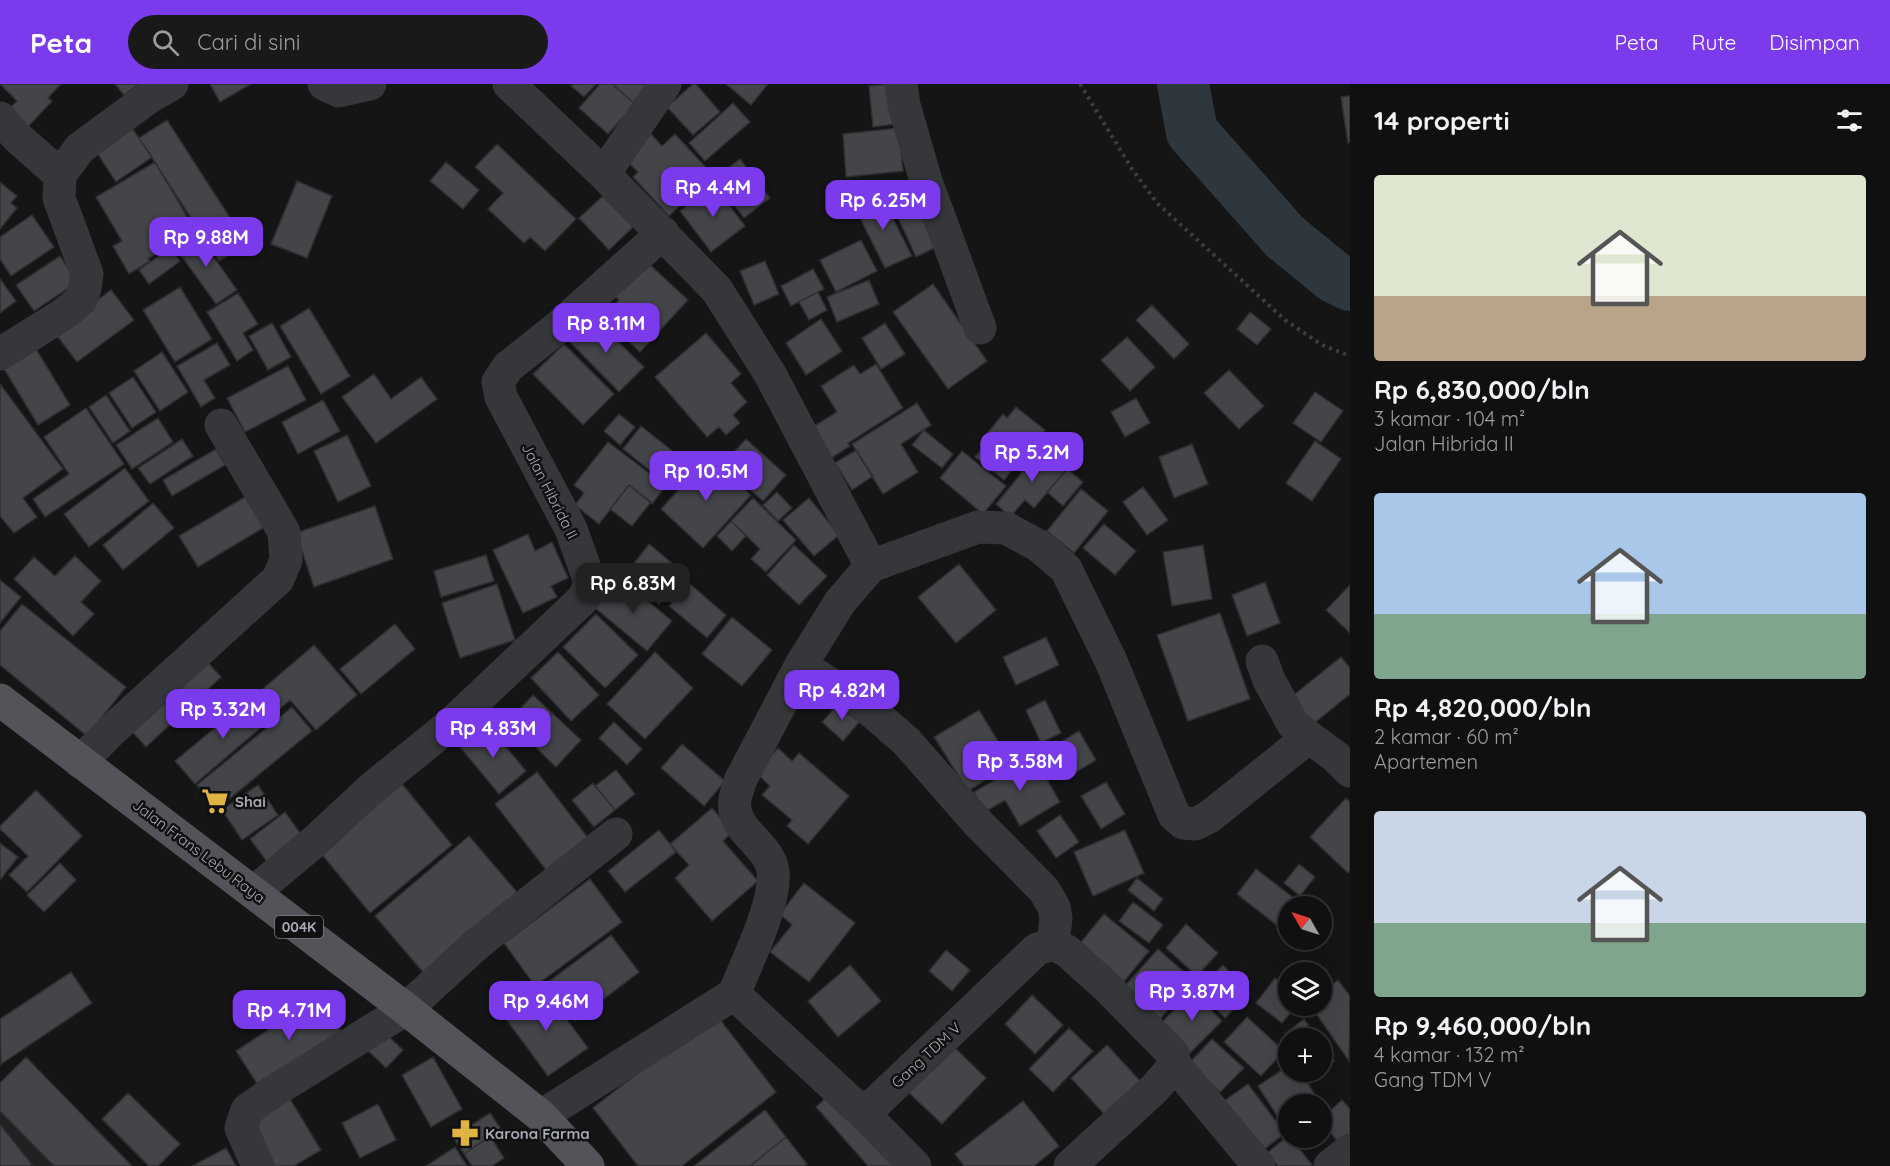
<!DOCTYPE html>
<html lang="id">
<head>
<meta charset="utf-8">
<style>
  body { margin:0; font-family:Quicksand,sans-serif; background:#191919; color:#f1f3f6; height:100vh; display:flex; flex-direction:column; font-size:22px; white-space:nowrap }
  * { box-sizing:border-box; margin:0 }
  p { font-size:20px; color:#9c9d9f }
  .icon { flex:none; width:33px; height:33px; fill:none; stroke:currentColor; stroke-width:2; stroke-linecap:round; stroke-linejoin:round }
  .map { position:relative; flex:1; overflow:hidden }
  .side { display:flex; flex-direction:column; background:#101010; width:540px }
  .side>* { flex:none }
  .needle { width:39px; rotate:309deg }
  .tools { position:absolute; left:1278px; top:812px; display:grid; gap:12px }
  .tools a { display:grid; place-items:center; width:54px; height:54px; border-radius:50%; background:#101010; box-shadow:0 6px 24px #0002,0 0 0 2px #303030; font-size:30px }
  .price { position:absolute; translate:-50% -51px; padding:0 14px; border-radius:12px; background:#7c3aed; color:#fff; font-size:20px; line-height:39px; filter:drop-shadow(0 2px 3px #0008) }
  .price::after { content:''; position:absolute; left:50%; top:36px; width:18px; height:14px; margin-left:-9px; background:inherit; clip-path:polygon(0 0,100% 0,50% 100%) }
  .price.current { background:#222; color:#fff }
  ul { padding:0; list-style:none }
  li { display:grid; align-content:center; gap:12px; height:318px; padding:0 24px }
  li span { display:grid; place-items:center; height:186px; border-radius:6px; color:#555 }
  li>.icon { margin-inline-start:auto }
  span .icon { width:108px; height:108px; fill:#fffc; stroke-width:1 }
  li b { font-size:26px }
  h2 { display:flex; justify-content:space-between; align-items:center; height:72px; padding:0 24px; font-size:26px }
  header { display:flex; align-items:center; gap:36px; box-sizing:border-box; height:84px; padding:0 30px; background:#7c3aed; color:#fff }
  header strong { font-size:28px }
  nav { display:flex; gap:33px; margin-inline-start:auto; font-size:21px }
  .search { width:420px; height:54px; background:#191919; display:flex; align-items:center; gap:15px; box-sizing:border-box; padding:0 21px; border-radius:33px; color:#9c9d9f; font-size:22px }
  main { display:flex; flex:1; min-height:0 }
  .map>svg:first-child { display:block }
  .built { fill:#212123 }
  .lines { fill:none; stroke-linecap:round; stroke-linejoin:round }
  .river { stroke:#2f373e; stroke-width:52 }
  .building { fill:#444549; stroke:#2f2f32; stroke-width:1.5 }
  .path { stroke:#3c3e42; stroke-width:4; stroke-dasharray:3 4.5; stroke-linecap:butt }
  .minor { stroke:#36373b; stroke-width:33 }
  .major { stroke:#53545a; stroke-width:33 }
  .labels { text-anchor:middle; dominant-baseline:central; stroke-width:5; stroke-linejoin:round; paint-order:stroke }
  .shield { fill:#101011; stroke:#7a7c84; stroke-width:1.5 }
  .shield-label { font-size:14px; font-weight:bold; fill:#a8abb5 }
  .street-label { font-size:15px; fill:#a8abb5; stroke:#101011 }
  .poi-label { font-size:15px; font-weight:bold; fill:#a8abb5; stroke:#101011; text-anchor:start }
</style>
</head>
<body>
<header>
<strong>Peta</strong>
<div class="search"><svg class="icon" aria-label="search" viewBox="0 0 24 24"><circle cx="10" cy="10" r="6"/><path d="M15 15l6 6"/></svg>Cari di sini</div>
<nav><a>Peta</a><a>Rute</a><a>Disimpan</a></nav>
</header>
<main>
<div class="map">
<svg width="1350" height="1082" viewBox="0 0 1350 1082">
  <rect width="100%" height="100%" fill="#151516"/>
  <!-- built -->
  <path class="built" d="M0 1021 60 1082H0Z"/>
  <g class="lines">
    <!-- river -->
    <path class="river" d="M1183 0 1192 48 1285 153 1334 193 1350 201"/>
  </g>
  <!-- building -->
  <path class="building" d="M0 0H61L48 14 52 17 26 45 7 27 17 17Z
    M115 0H139L124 11Z
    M210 0H251L220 18Z
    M573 0H596L584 13 571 2Z
    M600 0H612L635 20 608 50 579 24Z
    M612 0H652L635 20Z
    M693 0H696L720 28 693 51 667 23Z
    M726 0H768L751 21Z
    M892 0 896 40 873 43 869 2Z
    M1350 12V58L1348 59 1341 13Z
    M733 19 750 38 705 77 689 59Z
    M126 35 152 73 116 98 93 63Z
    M167 36 247 160 219 177 139 54Z
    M899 44 903 87 846 93 843 50Z
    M650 49 662 62 675 50 713 91 669 132 633 93 638 88 624 74Z
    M497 60 576 135 545 167 530 153 524 159 488 125 503 109 475 83Z
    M740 75 770 114 744 134 714 95Z
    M155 78 195 146 148 175 150 177 129 190 113 162 122 157 96 113Z
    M446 78 479 106 463 125 430 97Z
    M297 97 332 112 307 174 271 160Z
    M0 98 17 112 11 119 17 124 0 145Z
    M714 101 745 142 711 168 680 127Z
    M911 101 940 161 916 173 888 112Z
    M880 109 912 172 885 184 854 122Z
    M603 112 633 143 609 166 579 134Z
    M32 131 54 163 11 192 0 175V153Z
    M196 148 237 206 216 220 175 163Z
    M861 156 877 187 836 208 820 176Z
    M170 164 180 177 149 200 139 186Z
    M60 172 77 198 34 227 16 201Z
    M646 177 688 216 640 268 602 233 619 216 614 211Z
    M765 177 779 210 754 221 740 187Z
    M813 185 824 205 791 222 781 202Z
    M0 195 16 217 0 229Z
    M869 196 879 220 837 238 827 213Z
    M933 200 987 277 948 305 893 228Z
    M180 203 212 255 175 278 143 226Z
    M111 206 134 236 77 278 54 248Z
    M818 208 827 226 809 236 799 218Z
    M238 209 258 240 243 249 253 266 237 277 207 228Z
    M1152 221 1189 260 1174 275 1136 236Z
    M309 224 350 292 321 310 280 242Z
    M1250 228 1271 245 1257 261 1237 245Z
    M592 232 644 283 619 308 568 256Z
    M821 235 842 267 806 291 786 259Z
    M272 239 291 273 268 286 249 252Z
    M885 239 905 270 881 285 862 254Z
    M706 249 741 290 731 299 747 318 733 331 740 339 726 351 719 343 707 353 655 293Z
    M1127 253 1155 283 1130 307 1101 276Z
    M217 259 230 281 204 296 215 314 201 323 177 282Z
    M33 260 70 321 38 341 1 280Z
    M564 260 614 310 583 341 533 290Z
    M162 268 188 308 160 327 134 287Z
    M876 280 903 324 848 359 850 362 830 375 811 344 837 328 821 302 854 281 860 290Z
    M288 282 306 316 245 348 227 314Z
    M1229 286 1264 322 1239 345 1204 309Z
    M374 290 391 315 421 293 437 315 376 359 342 313Z
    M133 293 156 328 132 344 109 309Z
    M0 300 63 385 23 414 37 433 14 449 0 432Z
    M1315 308 1343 327 1321 358 1293 339Z
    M106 311 130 347 113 359 89 323Z
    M1136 314 1150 339 1125 353 1111 328Z
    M323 316 340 347 298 370 282 338Z
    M917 319 931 341 901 360 918 388 883 410 852 360Z
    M1016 323 1045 346 1036 356 1040 360 1022 382 1018 378 1004 396 975 373 989 356 985 352 1003 330 1007 334Z
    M86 324 124 380 45 433 33 415 69 390 44 353Z
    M619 330 635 343 620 361 604 347Z
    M158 334 173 358 132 385 116 361Z
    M641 342 690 381 672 404 623 365Z
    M924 346 953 370 942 384 912 361Z
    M347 351 371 402 338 418 314 367Z
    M182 355 193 372 150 400 138 384Z
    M746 355 786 391 763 417 722 381Z
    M1315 357 1341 375 1312 417 1286 399Z
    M608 358 666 402 652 420 629 401 599 440 575 421 584 409 574 401Z
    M1192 360 1208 400 1174 414 1159 373Z
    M1042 364 1067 385 1034 424 1025 416 1010 433 996 420Z
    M216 365 225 381 172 412 163 396Z
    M856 366 873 392 852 406 835 379Z
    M962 367 1006 402 983 430 940 394Z
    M708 373 751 411 703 464 661 425Z
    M125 384 149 417 89 463 64 430Z
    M1067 385 1083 398 1063 422 1047 408Z
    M629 401 651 418 632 442 610 425Z
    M1143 403 1168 436 1147 451 1123 418Z
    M1081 405 1108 427 1074 469 1047 447Z
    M777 408 792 424 778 437 763 421Z
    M250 410 268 441 198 483 179 452Z
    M753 414 796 456 766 488 751 475 760 465 731 437Z
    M809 414 839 451 814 472 783 436Z
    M153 419 174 444 123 486 103 461Z
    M375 422 393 475 314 503 296 449Z
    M731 437 746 452 732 467 717 452Z
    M1104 440 1136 467 1115 491 1083 464Z
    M528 450 535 467 552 458 568 494 551 502 557 513 523 529 493 466Z
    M649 460 684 489 659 520 624 492Z
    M794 461 827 492 799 521 767 491Z
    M1203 461 1212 515 1172 522 1163 468Z
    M486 471 494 497 441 513 434 487Z
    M75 472 101 497 81 518 94 530 73 552 14 495 34 473 55 492Z
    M959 480 996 526 956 559 918 513Z
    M619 493 672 537 647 567 594 523Z
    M0 496 21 513 0 539Z
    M1265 498 1280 539 1247 552 1232 511Z
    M689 499 726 531 707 554 669 522Z
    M497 500 515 556 460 574 442 519Z
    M1350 501V549L1326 526Z
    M22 520 126 603 87 652 0 581V547Z
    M1220 529 1250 615 1188 637 1157 551Z
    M596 530 638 571 605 604 563 563Z
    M732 533 772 566 742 602 702 570Z
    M395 540 415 565 361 610 340 585Z
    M1046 553 1059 581 1016 601 1003 573Z
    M314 561 357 611 316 646 290 616 275 629 258 609Z
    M558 568 599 611 571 637 531 594Z
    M655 568 693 604 645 655 607 620Z
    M203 573 221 593 146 663 128 643Z
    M1341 573 1350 584V610L1312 641 1290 614Z
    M533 611 552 629 524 659 505 641Z
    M253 612 272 634 195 700 175 677Z
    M1045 616 1061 649 1041 659 1026 626Z
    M841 617 861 636 843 657 822 638Z
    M292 623 312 647 217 725 197 701Z
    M979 626 1012 680 968 707 934 653Z
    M552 629 581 656 556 683 528 656Z
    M614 638 642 665 627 681 599 654Z
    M487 640 526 687 499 710 460 663Z
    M1079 647 1096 676 1063 696 1046 667Z
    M682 660 725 697 704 722 661 684Z
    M778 664 792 677 799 669 849 712 808 760 787 742 792 736 762 711 770 702 756 689Z
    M1034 673 1060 718 1020 742 1005 716 985 728 974 708Z
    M616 686 635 710 615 726 595 702Z
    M537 688 592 759 550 791 495 720Z
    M1106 698 1125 730 1101 745 1081 712Z
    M593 699 615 726 594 743 572 716Z
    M402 700 452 761 370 829 320 768Z
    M258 701 278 731 242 756 222 726Z
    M36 706 82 752 27 808 9 791 28 772 0 745V742Z
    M1346 714 1350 718V787L1348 789 1310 753Z
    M712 724 733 748 723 757 758 797 712 837 675 794 689 781 670 760Z
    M285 728 303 753 268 779 250 755Z
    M1060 731 1079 758 1056 774 1037 747Z
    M659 746 676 768 625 808 608 787Z
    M1125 746 1144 789 1093 812 1074 768Z
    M469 752 522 814 428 894 375 832Z
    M0 759 18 773 0 796Z
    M60 779 76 796 44 828 27 811Z
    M1299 780 1315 793 1300 812 1284 799Z
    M1256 785 1299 818 1296 822H1288V831L1279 843 1237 810Z
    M1137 794 1163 815 1154 827 1128 806Z
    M590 795 622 838 535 902 504 859Z
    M804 799 855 839 809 898 770 868 792 841 780 830Z
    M1133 818 1163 841 1149 859 1119 837Z
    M1104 830 1149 867 1122 900 1077 863Z
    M1186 840 1218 869 1197 892 1166 864Z
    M611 851 639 888 575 937 547 899Z
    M1158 865 1194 897 1160 935 1124 903Z
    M946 866 970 886 952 907 929 887Z
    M850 881 881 917 838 953 808 917Z
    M1223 881 1250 909 1225 934 1198 906Z
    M71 888 92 919 1 980 0 935Z
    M1275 894 1288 905V921H1297L1282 939 1256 919Z
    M1338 896 1350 912 1349 977 1310 921H1322V908Z
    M543 903 588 964 548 992 503 931Z
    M1193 907 1222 937 1190 969 1161 939Z
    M1032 911 1063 941 1035 970 1005 940Z
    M319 912 341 947 258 1001 236 967Z
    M715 929 776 1008 682 1082H638L593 1024Z
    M1247 933 1284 967 1261 992 1224 958Z
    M1304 935 1317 954 1288 955 1285 950Z
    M379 943 403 966 386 984 362 961Z
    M1069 944 1093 967 1053 1008 1029 985Z
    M1212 955 1244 984 1220 1008 1189 979Z
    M951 960 986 994 942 1040 906 1006Z
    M1322 960 1334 977 1322 986Z
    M1107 961 1142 999 1106 1032 1071 994Z
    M26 973 132 1082H54L0 1027V999Z
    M433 973 462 1025 431 1043 402 991Z
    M1288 982V987H1300L1321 1020H1288V1041L1285 1044 1258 1002Z
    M1248 1000 1285 1049 1262 1067 1224 1017Z
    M834 1006 902 1082H868L816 1023Z
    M128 1009 180 1060 158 1082H149L102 1035Z
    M290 1015 321 1066 294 1082H267L243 1044Z
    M1342 1016 1350 1025V1059L1343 1064 1322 1038V1034Z
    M1023 1017 1059 1062 1034 1082H964L955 1070Z
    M378 1020 396 1056 360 1074 342 1039Z
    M765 1026 786 1053 750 1082H694Z
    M490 1029 501 1045 464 1070 453 1053Z
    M0 1040 33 1082H0Z
    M490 1052 504 1074 492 1082H472L464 1070Z
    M1288 1052 1290 1053 1313 1082H1278L1267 1069Z
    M786 1053 807 1080 804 1082H750Z
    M455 1063 467 1082H426Z
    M226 1064 236 1082H192Z"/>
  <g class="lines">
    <!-- path -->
    <path class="path" d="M1080 0 1132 85 1157 119 1285 236 1322 261 1350 272"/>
    <!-- minor -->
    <path class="minor" d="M324 0 339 7 370 0
      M509 0 604 90 717 206 770 290 871 482
      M901 0 904 21 926 97 980 244
      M0 34 18 54 60 91
      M604 90 665 0
      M0 270 64 230 81 216 85 204 87 190 59 114 60 91 80 64 148 14 172 0
      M801 581 870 626 906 657 978 739 1044 806 1054 823 1056 834 1053 860
      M1309 653 1336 673 1350 687
      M80 678 111 647 278 495 286 476 284 448 221 341
      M254 808 314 758 372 704 451 640 583 515 588 505 589 495 571 445 501 313 498 298 508 283 557 244 663 149
      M734 910C746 880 777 818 773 787 769 759 730 747 735 715 736 709 739 703 740 697L801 581 840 518 871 482 978 443 1006 444 1039 462 1066 485 1111 577 1174 731 1183 739 1195 740 1209 733 1309 653 1293 640 1269 596 1262 577
      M734 910 864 1030 915 1082
      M1175 981 1259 1082
      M864 1030 1037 865 1053 860 1067 867 1107 903 1173 970 1175 981 1154 1005 1070 1082
      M541 1032 734 910
      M258 1082 241 1044 247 1026 271 1009 406 925 477 860 616 750
      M1330 1082 1350 1066"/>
    <!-- major -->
    <path class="major" d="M0 616 406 925 541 1032 588 1082"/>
  </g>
  <!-- icons -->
  <defs>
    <symbol id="supermarket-bare" viewBox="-9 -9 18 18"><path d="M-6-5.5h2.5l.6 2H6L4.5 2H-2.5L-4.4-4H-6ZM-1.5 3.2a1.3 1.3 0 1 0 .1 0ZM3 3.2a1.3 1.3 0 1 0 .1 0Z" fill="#e0b443" stroke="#101011" stroke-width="2.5" paint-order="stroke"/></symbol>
    <symbol id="pharmacy-bare" viewBox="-9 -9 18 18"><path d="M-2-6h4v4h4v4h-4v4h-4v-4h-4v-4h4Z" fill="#e0b443" stroke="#101011" stroke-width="2.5" paint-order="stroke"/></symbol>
  </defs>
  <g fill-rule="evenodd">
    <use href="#supermarket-bare" x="196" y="698" width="38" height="38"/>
    <use href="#pharmacy-bare" x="446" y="1030" width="38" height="38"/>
  </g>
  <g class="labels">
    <!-- shield labels -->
    <rect class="shield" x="275" y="832" width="48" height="22" rx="4.5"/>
    <g class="shield-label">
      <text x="299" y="843">004K</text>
    </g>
    <!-- street labels -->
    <g class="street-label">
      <text transform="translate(550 407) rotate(63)">Jalan Hibrida II</text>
      <text transform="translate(199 767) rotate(37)">Jalan Frans Lebu Raya</text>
      <text transform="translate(926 971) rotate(-43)">Gang TDM V</text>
    </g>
    <!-- poi labels -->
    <g class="poi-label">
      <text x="235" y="717">Shai</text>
      <text x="485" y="1049">Karona Farma</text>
    </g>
  </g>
</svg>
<div class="tools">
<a><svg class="needle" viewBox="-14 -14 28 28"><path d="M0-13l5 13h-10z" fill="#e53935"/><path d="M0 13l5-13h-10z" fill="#9c9d9f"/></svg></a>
<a><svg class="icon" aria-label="layers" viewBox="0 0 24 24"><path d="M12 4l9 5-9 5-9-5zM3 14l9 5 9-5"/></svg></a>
<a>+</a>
<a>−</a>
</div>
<b class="price" style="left:713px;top:134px">Rp 4.4M</b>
<b class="price" style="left:883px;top:147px">Rp 6.25M</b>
<b class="price" style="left:206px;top:184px">Rp 9.88M</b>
<b class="price" style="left:606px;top:270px">Rp 8.11M</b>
<b class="price" style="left:1032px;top:399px">Rp 5.2M</b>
<b class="price" style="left:706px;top:418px">Rp 10.5M</b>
<b class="price current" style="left:633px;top:530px">Rp 6.83M</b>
<b class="price" style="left:842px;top:637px">Rp 4.82M</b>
<b class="price" style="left:223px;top:656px">Rp 3.32M</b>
<b class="price" style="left:493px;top:675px">Rp 4.83M</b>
<b class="price" style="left:1020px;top:708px">Rp 3.58M</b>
<b class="price" style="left:1192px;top:938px">Rp 3.87M</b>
<b class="price" style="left:546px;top:948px">Rp 9.46M</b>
<b class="price" style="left:289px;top:957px">Rp 4.71M</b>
</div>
<section class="side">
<h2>14 properti<svg class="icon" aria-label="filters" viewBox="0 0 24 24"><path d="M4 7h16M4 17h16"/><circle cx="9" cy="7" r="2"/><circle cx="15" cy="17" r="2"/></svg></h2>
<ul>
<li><span style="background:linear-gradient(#dfe7d0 65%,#b9a48a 0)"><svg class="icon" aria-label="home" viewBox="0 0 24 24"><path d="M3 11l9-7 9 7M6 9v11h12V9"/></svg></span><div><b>Rp 6,830,000/bln</b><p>3 kamar · 104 m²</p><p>Jalan Hibrida II</p></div></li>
<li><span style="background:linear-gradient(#a9c7e8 65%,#7fa58c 0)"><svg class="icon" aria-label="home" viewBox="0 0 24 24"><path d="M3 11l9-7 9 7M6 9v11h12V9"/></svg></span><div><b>Rp 4,820,000/bln</b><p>2 kamar · 60 m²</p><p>Apartemen</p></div></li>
<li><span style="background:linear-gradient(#c9d6e8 60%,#7fa58c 0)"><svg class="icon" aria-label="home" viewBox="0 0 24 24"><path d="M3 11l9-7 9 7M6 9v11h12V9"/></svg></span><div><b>Rp 9,460,000/bln</b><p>4 kamar · 132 m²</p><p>Gang TDM V</p></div></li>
</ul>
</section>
</main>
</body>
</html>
